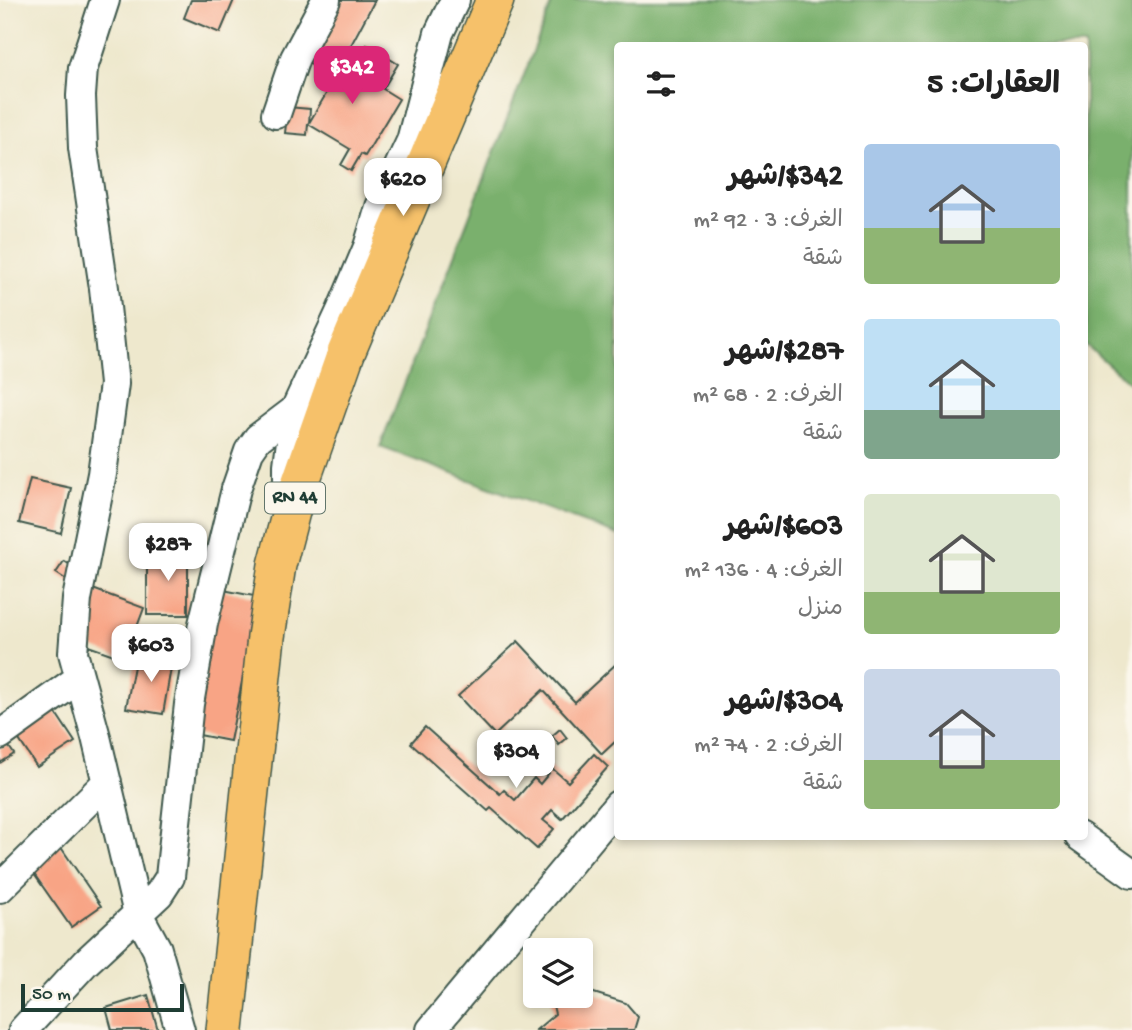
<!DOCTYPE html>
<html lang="ar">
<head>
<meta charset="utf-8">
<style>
  body { margin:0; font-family:"Gochi Hand","Playpen Sans Arabic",sans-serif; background:#f2f2f2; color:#222; direction:rtl; height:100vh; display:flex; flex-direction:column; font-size:26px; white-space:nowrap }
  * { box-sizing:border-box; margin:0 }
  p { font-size:23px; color:#767676 }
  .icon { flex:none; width:38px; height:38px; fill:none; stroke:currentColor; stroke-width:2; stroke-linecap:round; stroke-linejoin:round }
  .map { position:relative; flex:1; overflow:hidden; direction:ltr }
  .panel { position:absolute; left:614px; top:42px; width:474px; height:798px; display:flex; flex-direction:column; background:#fff; border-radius:7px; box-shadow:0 4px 10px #0003; direction:rtl }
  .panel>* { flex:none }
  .fabs { position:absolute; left:523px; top:938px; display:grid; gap:14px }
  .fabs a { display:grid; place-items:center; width:70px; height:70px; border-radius:7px; background:#fff; box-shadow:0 4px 10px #0003; font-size:35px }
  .scale { position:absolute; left:21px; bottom:18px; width:163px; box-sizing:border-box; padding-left:7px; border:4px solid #1f3d34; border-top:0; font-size:19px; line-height:24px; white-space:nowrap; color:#1f3d34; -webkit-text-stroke:5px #fbf7ec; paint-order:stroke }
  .price { position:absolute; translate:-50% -60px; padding:0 16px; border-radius:14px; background:#fff; color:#222; font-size:23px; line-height:46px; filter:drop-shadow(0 2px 4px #0008) }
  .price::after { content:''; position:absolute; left:50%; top:42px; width:21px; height:16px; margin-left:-10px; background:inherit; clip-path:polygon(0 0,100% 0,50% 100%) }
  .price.current { background:#db2777; color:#fff }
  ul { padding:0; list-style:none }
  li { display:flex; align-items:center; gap:21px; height:175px; padding:0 28px }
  li span { display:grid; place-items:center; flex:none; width:196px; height:140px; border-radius:7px; color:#555 }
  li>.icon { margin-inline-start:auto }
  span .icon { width:84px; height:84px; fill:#fffc; stroke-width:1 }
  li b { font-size:30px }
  h2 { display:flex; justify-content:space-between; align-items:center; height:84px; padding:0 28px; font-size:30px }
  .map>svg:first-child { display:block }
  .forest { fill:#7ab06d; stroke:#4c7650; stroke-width:2 }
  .building { fill:#f8a485 }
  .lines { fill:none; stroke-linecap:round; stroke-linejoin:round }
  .minor-casing { stroke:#3e574b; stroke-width:32 }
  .major-casing { stroke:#3e574b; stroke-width:40 }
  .minor { stroke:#fff; stroke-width:28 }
  .major { stroke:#f6c16b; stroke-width:37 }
  .labels { text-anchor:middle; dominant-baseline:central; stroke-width:7; stroke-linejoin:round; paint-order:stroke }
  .shield { fill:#fbf7ec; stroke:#61756b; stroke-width:2 }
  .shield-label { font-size:19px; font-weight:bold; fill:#1f3d34 }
</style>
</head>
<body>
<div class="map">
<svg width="1132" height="1030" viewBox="0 0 1132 1030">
  <rect width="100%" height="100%" fill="#fbf7ec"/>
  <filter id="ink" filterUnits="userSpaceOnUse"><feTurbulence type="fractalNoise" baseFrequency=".0143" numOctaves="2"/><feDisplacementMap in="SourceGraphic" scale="14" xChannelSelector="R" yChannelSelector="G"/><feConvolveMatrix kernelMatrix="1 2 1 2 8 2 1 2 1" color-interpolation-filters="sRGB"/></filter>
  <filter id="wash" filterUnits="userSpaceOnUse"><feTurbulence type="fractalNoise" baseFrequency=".00686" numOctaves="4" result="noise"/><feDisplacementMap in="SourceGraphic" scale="28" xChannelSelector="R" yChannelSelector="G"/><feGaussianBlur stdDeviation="1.57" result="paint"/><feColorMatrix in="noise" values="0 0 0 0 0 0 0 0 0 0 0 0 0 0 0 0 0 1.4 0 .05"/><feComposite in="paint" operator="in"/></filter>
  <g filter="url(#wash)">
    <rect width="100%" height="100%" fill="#eee8cd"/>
    <!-- forest -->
    <path class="forest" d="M553 0H1132V385L1085 344V46H618V535L380 447Z"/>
    <g id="blocks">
      <!-- building -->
      <path class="building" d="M191 0H234L220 33 184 18Z
        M324 0H375L334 77 295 56Z
        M367 45 398 64 383 89 399 99 365 156 361 154 351 171 341 165 350 149 308 124 307 135 285 133 288 107 310 109 309 123 343 65 352 70Z
        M30 479 71 488 61 533 19 523Z
        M147 552H188V615H147Z
        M64 561 83 573 76 586 56 573Z
        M90 588 144 608 125 659 71 640Z
        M218 589 259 597 230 741 189 733Z
        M518 641 575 702 618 662V739L602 754 543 690 495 735 458 696Z
        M149 652 173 656 163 714 126 708 134 666 146 668Z
        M42 692 75 742 37 767 4 717Z
        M425 727 500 794 504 790 515 800 534 778 540 784 549 773 542 767 546 763 568 782 594 754 608 767 562 819 552 810 543 820 554 829 537 849 491 808 488 811 411 743Z
        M560 729 567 738 559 745 552 736Z
        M7 744 14 754 0 763V748Z
        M58 843 101 906 71 927 27 864Z
        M581 989 626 1003 638 1017 634 1030H536L555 1014 551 997 581 996Z
        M148 995 158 1030H112L106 1008Z"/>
    </g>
  </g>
  <g filter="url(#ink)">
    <use href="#blocks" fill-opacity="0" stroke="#3e574b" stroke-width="2"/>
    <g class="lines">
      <defs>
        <path id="minor" d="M105 0 83 68 81 96 83 148 104 288 114 384 102 474 77 599 73 653 96 737 138 914 157 949 180 1030
          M276 114 295 58 326 0
          M295 410 341 311 368 247 380 207 411 141 439 33 455 0
          M0 735 78 679
          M1079 836 1132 874
          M0 888 107 782
          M23 1030 86 962 159 894 170 877 189 704 203 624 236 489 249 451 258 438 295 410 288 465V499
          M431 1030 618 805"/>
        <path id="major" d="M225 1030 266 637 277 565 293 504 346 353 495 0"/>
      </defs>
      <!-- minor casing -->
      <use href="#minor" class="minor-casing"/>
      <!-- major casing -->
      <use href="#major" class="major-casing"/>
      <!-- minor -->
      <use href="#minor" class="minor"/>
      <!-- major -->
      <use href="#major" class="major"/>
    </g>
  </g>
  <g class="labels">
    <!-- shield labels -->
    <rect class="shield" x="265" y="482.5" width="60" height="31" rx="5"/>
    <g class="shield-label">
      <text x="295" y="498">RN 44</text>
    </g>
  </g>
</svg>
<div class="fabs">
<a><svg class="icon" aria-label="layers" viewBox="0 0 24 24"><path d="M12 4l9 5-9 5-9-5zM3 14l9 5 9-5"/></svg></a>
</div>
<div class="scale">50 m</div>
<b class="price current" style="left:352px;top:106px">$342</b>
<b class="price" style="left:403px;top:218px">$620</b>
<b class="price" style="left:168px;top:583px">$287</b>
<b class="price" style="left:151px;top:684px">$603</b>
<b class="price" style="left:516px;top:790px">$304</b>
<section class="panel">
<h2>العقارات: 5<svg class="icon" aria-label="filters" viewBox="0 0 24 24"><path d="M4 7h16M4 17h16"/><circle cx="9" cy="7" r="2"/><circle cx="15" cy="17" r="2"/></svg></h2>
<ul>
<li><span style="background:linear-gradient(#a9c7e8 60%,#8fb573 0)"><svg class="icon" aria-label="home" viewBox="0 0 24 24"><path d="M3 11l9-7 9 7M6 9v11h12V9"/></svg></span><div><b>$342/شهر</b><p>الغرف: 3 · 92 m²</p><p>شقة</p></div></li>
<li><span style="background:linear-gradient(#bfe0f5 65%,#7fa58c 0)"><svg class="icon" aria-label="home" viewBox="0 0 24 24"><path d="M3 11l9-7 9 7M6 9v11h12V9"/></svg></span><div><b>$287/شهر</b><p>الغرف: 2 · 68 m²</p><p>شقة</p></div></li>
<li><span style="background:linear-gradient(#dfe7d0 70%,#8fb573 0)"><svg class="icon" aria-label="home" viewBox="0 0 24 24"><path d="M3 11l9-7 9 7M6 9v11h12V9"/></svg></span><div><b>$603/شهر</b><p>الغرف: 4 · 136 m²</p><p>منزل</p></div></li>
<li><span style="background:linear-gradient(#c9d6e8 65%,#8fb573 0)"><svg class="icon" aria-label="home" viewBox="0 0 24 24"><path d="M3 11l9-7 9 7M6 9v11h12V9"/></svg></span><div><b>$304/شهر</b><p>الغرف: 2 · 74 m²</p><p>شقة</p></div></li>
</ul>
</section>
</div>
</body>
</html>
